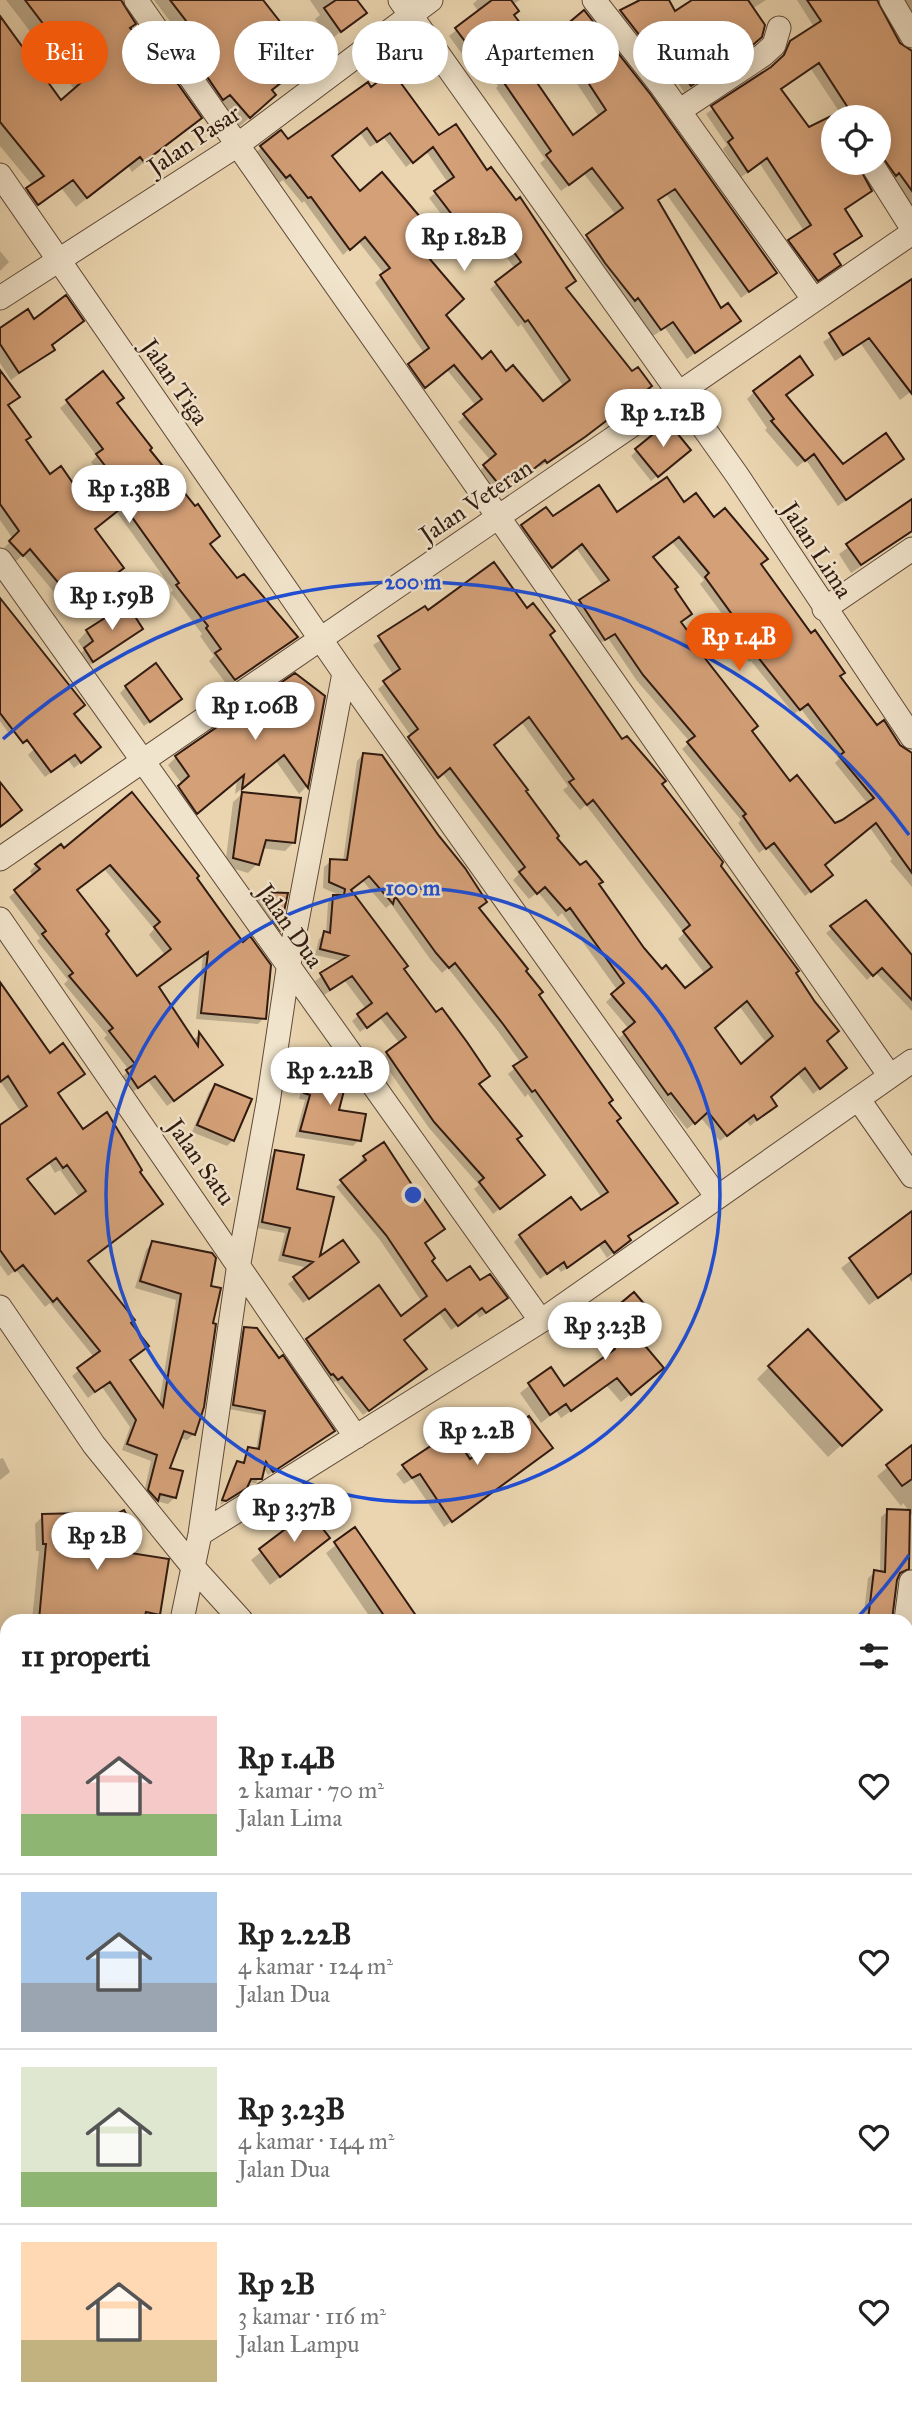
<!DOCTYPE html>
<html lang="id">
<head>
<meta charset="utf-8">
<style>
  body { margin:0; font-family:"IM FELL Great Primer",serif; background:#f6f6f6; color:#222; height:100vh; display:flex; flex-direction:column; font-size:26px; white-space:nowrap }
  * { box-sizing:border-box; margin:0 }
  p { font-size:23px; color:#767676 }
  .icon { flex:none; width:38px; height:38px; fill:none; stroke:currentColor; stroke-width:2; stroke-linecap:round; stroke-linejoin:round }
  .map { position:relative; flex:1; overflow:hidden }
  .drawer { position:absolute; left:0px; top:1614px; width:914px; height:800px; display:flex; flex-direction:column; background:#fff; border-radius:21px 21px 0 0; box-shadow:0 4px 18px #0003 }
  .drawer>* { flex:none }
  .banner { position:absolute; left:21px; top:21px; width:872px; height:63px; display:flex; gap:14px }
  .controls { position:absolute; left:821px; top:105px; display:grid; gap:14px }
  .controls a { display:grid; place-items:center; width:70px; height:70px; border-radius:50%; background:#fff; box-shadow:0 4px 18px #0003; font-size:35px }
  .price { position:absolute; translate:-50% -60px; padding:0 16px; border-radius:24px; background:#fff; color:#222; font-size:23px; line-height:46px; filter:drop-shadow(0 2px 4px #0008) }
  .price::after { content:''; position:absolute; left:50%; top:42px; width:21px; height:16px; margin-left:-10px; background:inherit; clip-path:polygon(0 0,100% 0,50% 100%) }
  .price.on { background:#ea580c; color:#fff }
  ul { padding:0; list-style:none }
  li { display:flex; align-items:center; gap:21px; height:175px; padding:0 21px }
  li+li { border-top:2px solid #e0e0e0 }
  li span { display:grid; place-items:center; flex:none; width:196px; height:140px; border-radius:0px; color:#555 }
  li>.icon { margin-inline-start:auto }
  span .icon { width:84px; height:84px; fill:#fffc; stroke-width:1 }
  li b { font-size:30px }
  h2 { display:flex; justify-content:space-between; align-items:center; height:84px; padding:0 21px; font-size:30px }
  .pill { padding:0 24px; border-radius:32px; background:#fff; box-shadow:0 4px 18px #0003; font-size:24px; line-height:63px }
  .pill.on { background:#ea580c; color:#fff }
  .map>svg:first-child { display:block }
  .shadow { fill:#0003; fill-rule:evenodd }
  .building { fill:#d4a078; stroke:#311a10; stroke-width:2; fill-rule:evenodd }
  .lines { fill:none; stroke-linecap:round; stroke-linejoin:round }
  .street-casing { stroke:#5f4938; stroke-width:25 }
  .highway-casing { stroke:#311a10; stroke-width:41 }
  .street { stroke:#f1e4cc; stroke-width:23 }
  .highway { stroke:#ead5b0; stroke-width:38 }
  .ring { fill:none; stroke:#1d4ed8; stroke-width:3.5 }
  .labels { text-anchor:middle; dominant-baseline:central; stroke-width:5; stroke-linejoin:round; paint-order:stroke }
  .street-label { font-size:24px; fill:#311a10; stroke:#f1e4cc }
  .centre { fill:#1d4ed8; stroke:#f1e4cc; stroke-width:3.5 }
  .ring-label { font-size:21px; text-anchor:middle; font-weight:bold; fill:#1d4ed8; stroke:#f1e4cc; stroke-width:5; stroke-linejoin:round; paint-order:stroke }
</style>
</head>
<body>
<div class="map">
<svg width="912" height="2413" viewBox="0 0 912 2413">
  <rect width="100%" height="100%" fill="#ead5b0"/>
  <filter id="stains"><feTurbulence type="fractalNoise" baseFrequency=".00286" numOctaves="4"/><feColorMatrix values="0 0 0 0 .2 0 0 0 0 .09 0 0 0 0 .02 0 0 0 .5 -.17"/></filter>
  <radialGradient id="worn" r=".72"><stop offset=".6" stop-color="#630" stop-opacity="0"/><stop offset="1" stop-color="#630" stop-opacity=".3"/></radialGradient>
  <!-- shadow -->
  <path class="shadow" d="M6 0H119L128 29 199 118 132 172 128 166 76 207 62 189 26 214 17 200 33 186 0 146V19L61 102 75 90Z
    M154 0H260L270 91 264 105 240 126 181 59 191 49Z
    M310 0H355L365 13 330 40 315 19 320 15Z
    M477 0H520L512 5 518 59 573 137 599 117 564 64 558 69 542 50 584 13 775 272 741 298 667 195 657 201 720 311 738 321 687 359 665 328 653 336 579 244 616 215 584 174 561 191 540 163 545 159 496 88 498 86 469 48 462 54 449 36 479 12 473 4Z
    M636 0H667L674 14 696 0H766L752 9 753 44 684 92 670 71 661 77 614 18 638 3Z
    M797 0H874L912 64V206L878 163V117H833V163H856L870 191 844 210 860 236 833 255 832 271 810 286 783 248 804 231 760 164 741 177 723 149 727 145 706 114 778 62 791 42 814 27ZM811 69 840 113 809 129 779 90Z
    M894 0H912V29Z
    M367 84 487 172 574 281 565 289 576 443 540 467 538 465 498 497 478 472 491 461 458 422 476 406 447 370 418 392 403 372 424 353 375 283 384 274 358 241 343 255 304 201 302 203 283 180 279 183 255 153 281 132 288 141ZM360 133 370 147 384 138 406 167 426 151 448 183 429 198 472 255 493 238 515 269 490 289 518 327 521 324 564 387 543 404 506 373 482 361 444 315 415 244 360 194 330 157Z
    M0 251 9 262 0 271Z
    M912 281V391L900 400 861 344 835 361 823 342Z
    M34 321 52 350 11 380 0 363V330Z
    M103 373 116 403 208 545 236 581 296 637 228 686 209 661 214 656 200 636 202 634 171 593 173 590 116 511 94 530 122 568 68 609 23 555 15 562 3 549 13 539 0 520V390L18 397 7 406 24 441 50 476 84 502 107 483 91 462 97 456 60 408Z
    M811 375 785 396 843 466H894L838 506 806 460 797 467 765 430 767 428 747 399 754 392Z
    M637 450 682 456 651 481 631 456Z
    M912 501V532L851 573 839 554Z
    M684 505 714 519 759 565 843 673 839 677 877 727 912 766V887L890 861 892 859 870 828 823 865 825 881 805 896 767 847 759 853 738 823 741 820 682 749 690 742 637 681 608 638 599 644 574 607 603 586 576 548 545 573 517 533 522 527 553 519ZM672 542 704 580 700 584 731 626 726 630 749 662 751 661 794 714 801 709 839 759 835 763 868 804 834 825 789 784 751 732 679 623 690 614 652 558Z
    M0 601 73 714 93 753 74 768 68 760 45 777 28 755 34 749 24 726 10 735 0 721Z
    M527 610 549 635 622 742 660 785 794 973 825 1042 845 1068 813 1094 797 1073 769 1098 768 1112 750 1126 746 1120 720 1141 701 1118 687 1129 663 1099 661 1101 617 1040 629 1029 606 1002 618 991 562 913 558 917 538 892 529 899 513 880 519 874 443 774 430 784 402 745 411 736 378 689 394 676 373 645 427 612ZM522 723 568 786 563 790 580 810 586 805 684 933 678 939 705 974 685 991 642 949 597 885 555 838 493 746ZM740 1007 767 1044 740 1067 713 1029Z
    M141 628 83 670 75 659 84 650 78 641 87 631Z
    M126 687 173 705 144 726 120 693Z
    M323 697 306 787 299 794 276 761 235 794 237 779 189 820 171 795 182 784 168 765 176 757Z
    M363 754 524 971 607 1103 615 1121 676 1203 627 1237 629 1240 607 1258 599 1246 561 1272 557 1267 540 1279 514 1242 520 1236 581 1213 602 1198 528 1094 525 1097 508 1074 521 1063 497 1030 448 968 442 973 430 959 391 904 386 908 362 880 349 891 515 1139 536 1180 493 1214 474 1189 479 1185 429 1128 381 1059 400 1044 380 1018 360 1032 352 1021 366 1009 345 981 324 995 315 981 342 961 315 955 319 939 326 933 328 903 334 897H344L323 888 324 867 331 861H343L357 761Z
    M242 794 294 842 285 851 261 848 257 864 248 873 225 866 233 802Z
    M64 851 195 878 264 1018 258 1024 196 1019 203 955 157 988 192 1041 199 1035 215 1071 167 1106 148 1081 131 1093 121 1078 129 1070 104 1038 107 1035 64 984 68 980 37 941 40 938 9 897 33 877 30 871 36 865ZM105 870 154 929 149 935 166 956 137 978 75 891Z
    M261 894 286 895 279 929 274 934 255 899Z
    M866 902 912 957V1011L875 972 867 980 826 933Z
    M0 983 49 1055 83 1074 57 1094 83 1131 107 1115 86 1262 129 1323V1361L159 1404 176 1300 135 1288 146 1250 152 1243 208 1287 211 1325 194 1434 187 1440 179 1438 168 1469 175 1497 168 1504 156 1501 150 1506 143 1497 151 1461 122 1450 130 1427 102 1387 88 1398 72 1376 94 1357 50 1303 45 1307 16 1270 8 1276 0 1265V1126L21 1112 0 1081ZM49 1163 55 1173 60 1170 80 1198 55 1216 25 1180Z
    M312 1068 359 1140 353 1146 295 1137 305 1100 299 1099 306 1074Z
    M215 1086 233 1140 227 1146 192 1132 209 1092Z
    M276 1152 295 1190 318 1261 351 1268 303 1303 288 1284 308 1268 278 1261 285 1233 257 1228 270 1158Z
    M364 1157 447 1284 500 1304 479 1318 476 1312 451 1330 439 1313 403 1341 419 1374 363 1415 336 1381 332 1384 301 1346 379 1288 401 1319 422 1302 380 1240 336 1187 361 1167 359 1163Z
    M912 1213V1282L908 1276 869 1305 841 1268Z
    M597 1325 630 1330 652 1377 621 1402 607 1386 561 1418 556 1411 541 1423 520 1393 550 1369 563 1388 606 1357 588 1334Z
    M245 1329 333 1431 268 1475 263 1467 256 1483 248 1482 241 1492 220 1505 233 1467 237 1463 242 1464 248 1449 256 1450 262 1415 229 1409 240 1333Z
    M769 1367 867 1422 828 1457 757 1379Z
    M912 1447V1515L903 1503 901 1506 877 1476Z
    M550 1448 444 1527 412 1479 404 1484 396 1474 404 1467 469 1462Z
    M3 1458 10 1472 0 1480V1459Z
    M888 1511 907 1568 897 1576 891 1620H863L868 1578 875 1572 880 1573 881 1517Z
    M309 1513 328 1538 270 1585 251 1560Z
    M43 1516 83 1533 134 1532 105 1551 159 1614 152 1620H32L39 1551H36L35 1524Z
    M355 1530 417 1620H372L326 1553Z
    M912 1633V1851L906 1849V1634Z
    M912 1875V1962L906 1959V1876Z
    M912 1984V2008L906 2002V1987Z
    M906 2027 912 2029V2048L906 2045Z
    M0 2066H7V2353L0 2352Z
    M912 2070V2124L906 2122V2073Z
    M912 2147V2174H906V2149Z
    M906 2219 912 2221V2274L906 2279Z
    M7 2382V2406H49L50 2413H0V2383Z
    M665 2406H693L692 2413H664Z
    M703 2406H718L734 2409 733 2413H698Z"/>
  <!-- building -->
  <path class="building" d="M25 0H121L136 24 130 28 173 77 202 118 144 162 140 157 87 198 73 180 38 205 26 188 44 176 0 122V16L61 100 85 79Z
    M170 0H263L310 60 272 90 276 95 250 118 230 95 223 100 195 59 198 57 190 47 200 39Z
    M336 0H357L367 13 341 32 324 8Z
    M492 0H511L519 11 514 15 537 45 520 58 573 135 606 110 572 58 566 63 547 41 584 10 651 95 777 273 749 292 675 189 658 200 721 308 728 303 741 321 695 353 673 322 661 330 638 298 635 301 605 263 586 235 623 208 592 168 569 185 546 155 551 151 502 80 505 78 477 42 470 48 455 28Z
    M640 0H669L675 11 692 0H748L765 25 762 37 754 44 691 86 677 66 668 72 620 10Z
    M807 0H877L900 43 912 51V191L899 173 896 176 878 151V117H854L819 63 781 89 809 127 833 115V163H857L872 191 845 209 862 236 834 254 841 265 818 281 788 240 811 225 767 158 748 172 728 142 733 138 711 106 771 67 784 55 790 41 821 21Z
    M392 71 439 135 456 124 487 170 491 167 516 200 520 197 576 281 566 288 632 371 638 367 652 386 585 437 547 463 545 460 505 492 483 465 496 454 463 414 482 399 454 365 425 388 408 364 429 348 380 275 390 268 365 237 350 250 311 197 308 198 290 175 286 178 260 146 281 130 288 139 368 82 371 87ZM367 128 377 142 390 133 413 163 433 147 454 177 434 191 479 250 500 233 521 262 495 282 525 322 528 320 570 380 543 401 513 365 506 371 491 351 482 359 446 315 464 299 417 244 432 231 382 172 360 191 332 156Z
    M912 279V394L869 338 843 355 829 333Z
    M66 295 84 321 52 345 55 350 19 373 0 344V328L28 309 34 319Z
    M800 356 813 375 786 395 843 464 886 433 904 459 846 500 814 454 805 461 771 421 774 419 753 391Z
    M0 370 20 397 8 405 31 437 26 440 50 474 61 466 84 499 113 476 96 454 103 449 66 400 103 371 124 398 117 403 152 448 150 450 195 506 198 504 220 536 210 544 237 578 244 574 298 637 235 680 215 653 221 649 206 628 208 626 176 585 179 583 124 506 95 529 124 568 76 604 30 549 23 556 9 541 19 531 0 504Z
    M668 422 691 450 658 477 635 449Z
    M667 477 684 502 696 493 714 517 725 508 768 559 761 564 811 633 815 630 845 673 840 676 877 725 884 720 900 745 912 753V873L876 823 825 865 833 875 811 892 774 843 766 849 743 816 746 814 687 742 695 736 643 675 615 634 605 640 579 600 609 580 582 544 552 568 521 525 546 507 553 516 599 485 617 512ZM679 537 709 573 705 577 736 620 731 623 755 658 757 656 800 710 808 704 844 752 839 756 874 798 842 820 835 823 797 775 790 781 752 731 758 726 690 639 692 637 681 622 692 614 675 589 678 587 653 557Z
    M912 499V531L861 565 846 544Z
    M494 562 527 608 533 603 555 631 550 635 622 739 627 736 666 781 662 784 723 862 721 866 799 971 796 973 815 1002 839 1031 827 1041 847 1068 820 1089 805 1068 771 1097 777 1106 757 1120 754 1115 727 1136 708 1112 695 1124 671 1093 668 1095 623 1032 635 1022 611 994 624 983 570 908 566 911 545 887 537 894 519 872 525 867 450 768 438 778 408 737 418 729 383 681 400 669 378 636 425 606 428 610ZM529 717 574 779 569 782 587 805 593 800 690 925 683 931 712 967 685 988 666 965 662 969 644 948 599 884 603 882 586 861 580 865 557 838 559 836 526 791 528 790 494 745ZM747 1001 773 1036 741 1064 715 1028Z
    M0 598 85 705 74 714 101 747 81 763 75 755 51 772 27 740 23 743 0 713Z
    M127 604 143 629 93 662 84 648 93 641 86 630Z
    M156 663 182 699 150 722 125 686Z
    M295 673 325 696 308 788 284 755 242 789 244 775 197 814 178 786 189 776 175 756Z
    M363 753 382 755 439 836 465 868 487 902 479 908 528 969 526 971 543 992 539 995 613 1100 609 1103 621 1118 617 1121 678 1203 628 1236 631 1240 614 1253 605 1241 567 1268 564 1262 547 1274 519 1235 571 1197 581 1210 608 1192 535 1090 532 1092 513 1066 527 1057 503 1024 455 963 449 968 436 953 395 896 393 904 369 876 351 890 408 966 404 969 436 1012 442 1008 467 1042 490 1076 479 1084 522 1136 517 1139 545 1175 500 1209 479 1182 484 1178 434 1122 386 1052 406 1037 387 1013 367 1028 357 1014 372 1003 352 976 330 990 320 973 348 956 320 949 324 931 330 933 333 895H344L345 889 329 882 330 859 347 860Z
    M0 782 22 810 0 827Z
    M132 792 199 876 197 878 243 942 250 936 271 965 266 1019 201 1013 208 952 159 987 198 1046 199 1032 223 1065 174 1101 155 1076 138 1088 126 1070 135 1064 109 1031 113 1028 69 976 73 973 42 934 46 931 14 890 40 869 35 864 61 844 64 848ZM110 865 160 922 154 927 171 949 137 976 106 934 109 931 77 890Z
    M242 792 301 798 295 843 266 840 259 865 233 858Z
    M260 892 288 893 280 930 273 920 275 918Z
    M866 900 912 955V1000L882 968 873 976 830 926Z
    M0 982 50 1053 63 1043 85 1074 58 1093 83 1129 107 1112 142 1170 140 1172 163 1204 88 1261 135 1320 131 1323 149 1346 130 1360 163 1407 181 1294 140 1281 152 1241 212 1253 216 1258 211 1286 221 1288 213 1323 216 1324 204 1407 195 1435 184 1431 170 1468 183 1471 176 1498 160 1494 158 1501 148 1490 157 1455 127 1444 136 1420 110 1382 95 1392 77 1368 100 1351 57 1298 53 1302 23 1265 15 1271 0 1250V1125L27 1106 8 1076 0 1082ZM56 1158 63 1168 67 1165 86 1191 55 1214 27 1179Z
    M311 1066 348 1075 339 1110 366 1114 361 1141 300 1131 310 1095 304 1093Z
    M215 1084 252 1099 234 1141 197 1125Z
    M384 1142 420 1197 422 1196 445 1229 425 1243 435 1258 432 1261 447 1281 470 1266 480 1280 490 1274 508 1298 486 1313 482 1308 458 1326 445 1309 404 1340 427 1369 369 1411 342 1377 338 1380 333 1374 331 1375 306 1339 379 1285 401 1316 427 1296 386 1235 340 1180 366 1160 363 1156Z
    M275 1150 304 1155 297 1189 334 1197 320 1256 343 1240 359 1262 309 1299 293 1277 313 1262 283 1255 290 1228 262 1222Z
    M912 1211V1273L878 1298 849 1258Z
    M634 1292 651 1312 631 1329 664 1368 631 1395 617 1378 571 1411 566 1404 550 1415 528 1383 551 1367 564 1386 615 1349 596 1324Z
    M244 1327 257 1328 279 1358 283 1355 335 1431 273 1472 266 1462 262 1479H251L247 1488 226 1501 222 1500 237 1461 244 1463 248 1447 259 1449 265 1411 233 1405Z
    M808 1329 882 1410 842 1446 768 1366Z
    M529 1416 553 1448 452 1522 420 1474 412 1478 402 1465 452 1432 470 1459Z
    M912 1445V1479L902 1486 886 1465Z
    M887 1509 910 1510 909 1569 900 1573 897 1580 892 1620H868L874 1570 885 1572Z
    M124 1510 136 1533 105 1549 169 1559 160 1615 146 1612 144 1620H39L46 1544H43L42 1514 85 1513V1530Z
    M309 1511 330 1538 280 1577 259 1549Z
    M355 1527 419 1620H387L334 1542Z"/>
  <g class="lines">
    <defs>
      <path id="street" d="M136 0 890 1076
        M400 0 737 475 912 737
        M594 0 662 87 814 300
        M891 0 912 36
        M679 111 763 55 774 45 779 28
        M871 163 912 228
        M0 175 344 673 717 1197
        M0 298 236 146 431 0
        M0 560 541 1321
        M824 609 912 549
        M0 859 912 233
        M0 919 356 1437
        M859 1100 912 1176
        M0 1307 94 1445 193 1567 241 1620
        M200 1534 541 1321 912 1061
        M182 1620 200 1534 239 1263 268 1103 288 969 344 673
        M906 1620 911 1582
        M906 1862 912 1857
        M906 1971 912 1967
        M906 2007 912 2014
        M906 2057 912 2053
        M906 2134 912 2129
        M88 2406 90 2413
        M268 2406 269 2413
        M609 2406V2413
        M149 2413 195 2406"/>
      <path id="highway" d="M906 2336 912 2330
        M906 2397 912 2391
        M841 2413 846 2406
        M875 2413 881 2406"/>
    </defs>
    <!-- street casing -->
    <use href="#street" class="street-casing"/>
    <!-- highway casing -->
    <use href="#highway" class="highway-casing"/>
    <!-- street -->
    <use href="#street" class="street"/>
    <!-- highway -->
    <use href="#highway" class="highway"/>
  </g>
  <!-- distance rings -->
  <g class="ring">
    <circle cx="413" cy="1195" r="307"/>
    <path d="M909 1555A613 613 0 0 1 858 1617M3 739A613 613 0 0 1 909 835"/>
  </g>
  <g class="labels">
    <!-- street labels -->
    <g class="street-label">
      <text transform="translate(194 140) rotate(-34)">Jalan Pasar</text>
      <text transform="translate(175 382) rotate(55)">Jalan Tiga</text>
      <text transform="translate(476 501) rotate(-34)">Jalan Veteran</text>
      <text transform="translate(817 550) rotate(57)">Jalan Lima</text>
      <text transform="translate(290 926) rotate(55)">Jalan Dua</text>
      <text transform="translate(201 1162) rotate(55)">Jalan Satu</text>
    </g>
  </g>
  <circle cx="413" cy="1195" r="10" class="centre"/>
  <g class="ring-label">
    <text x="413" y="589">200 m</text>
    <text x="413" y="895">100 m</text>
  </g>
  <rect width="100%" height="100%" filter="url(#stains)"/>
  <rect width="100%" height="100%" fill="url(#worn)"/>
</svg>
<div class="controls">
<a><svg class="icon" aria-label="locate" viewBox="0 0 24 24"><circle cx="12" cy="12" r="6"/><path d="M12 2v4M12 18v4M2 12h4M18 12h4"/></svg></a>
</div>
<b class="price" style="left:464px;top:273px">Rp 1.82B</b>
<b class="price" style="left:663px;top:449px">Rp 2.12B</b>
<b class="price" style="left:129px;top:525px">Rp 1.38B</b>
<b class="price" style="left:112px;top:632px">Rp 1.59B</b>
<b class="price on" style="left:739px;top:673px">Rp 1.4B</b>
<b class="price" style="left:255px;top:742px">Rp 1.06B</b>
<b class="price" style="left:330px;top:1107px">Rp 2.22B</b>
<b class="price" style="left:605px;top:1362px">Rp 3.23B</b>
<b class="price" style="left:477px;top:1467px">Rp 2.2B</b>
<b class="price" style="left:294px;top:1544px">Rp 3.37B</b>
<b class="price" style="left:97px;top:1572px">Rp 2B</b>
<div class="banner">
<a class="pill on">Beli</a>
<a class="pill">Sewa</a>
<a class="pill">Filter</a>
<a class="pill">Baru</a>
<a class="pill">Apartemen</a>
<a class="pill">Rumah</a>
</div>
<section class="drawer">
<h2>11 properti<svg class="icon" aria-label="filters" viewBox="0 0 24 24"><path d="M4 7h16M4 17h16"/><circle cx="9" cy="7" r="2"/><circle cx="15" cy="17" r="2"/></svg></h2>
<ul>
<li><span style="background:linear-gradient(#f6c9c9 70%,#8fb573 0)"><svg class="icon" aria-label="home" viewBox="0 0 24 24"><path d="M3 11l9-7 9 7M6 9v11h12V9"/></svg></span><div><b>Rp 1.4B</b><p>2 kamar · 70 m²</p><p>Jalan Lima</p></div><svg class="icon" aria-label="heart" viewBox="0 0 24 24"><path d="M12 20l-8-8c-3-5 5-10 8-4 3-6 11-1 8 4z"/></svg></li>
<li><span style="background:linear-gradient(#a9c7e8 65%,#9aa5b1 0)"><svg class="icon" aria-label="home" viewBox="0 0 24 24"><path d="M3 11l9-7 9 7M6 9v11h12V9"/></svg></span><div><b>Rp 2.22B</b><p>4 kamar · 124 m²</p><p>Jalan Dua</p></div><svg class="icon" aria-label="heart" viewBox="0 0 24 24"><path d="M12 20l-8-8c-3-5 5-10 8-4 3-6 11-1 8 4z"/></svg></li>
<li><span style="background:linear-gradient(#dfe7d0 75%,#8fb573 0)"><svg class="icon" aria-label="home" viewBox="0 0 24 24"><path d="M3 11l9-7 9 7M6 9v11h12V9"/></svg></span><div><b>Rp 3.23B</b><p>4 kamar · 144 m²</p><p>Jalan Dua</p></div><svg class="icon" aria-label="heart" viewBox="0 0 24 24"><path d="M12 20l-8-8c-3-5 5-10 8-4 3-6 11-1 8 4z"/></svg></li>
<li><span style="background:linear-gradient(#ffd9b3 70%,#c2b280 0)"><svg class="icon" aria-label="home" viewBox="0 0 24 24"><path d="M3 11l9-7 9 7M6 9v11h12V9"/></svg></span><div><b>Rp 2B</b><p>3 kamar · 116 m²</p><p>Jalan Lampu</p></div><svg class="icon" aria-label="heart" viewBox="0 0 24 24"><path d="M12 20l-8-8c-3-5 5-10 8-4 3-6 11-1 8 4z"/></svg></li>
</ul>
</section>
</div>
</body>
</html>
